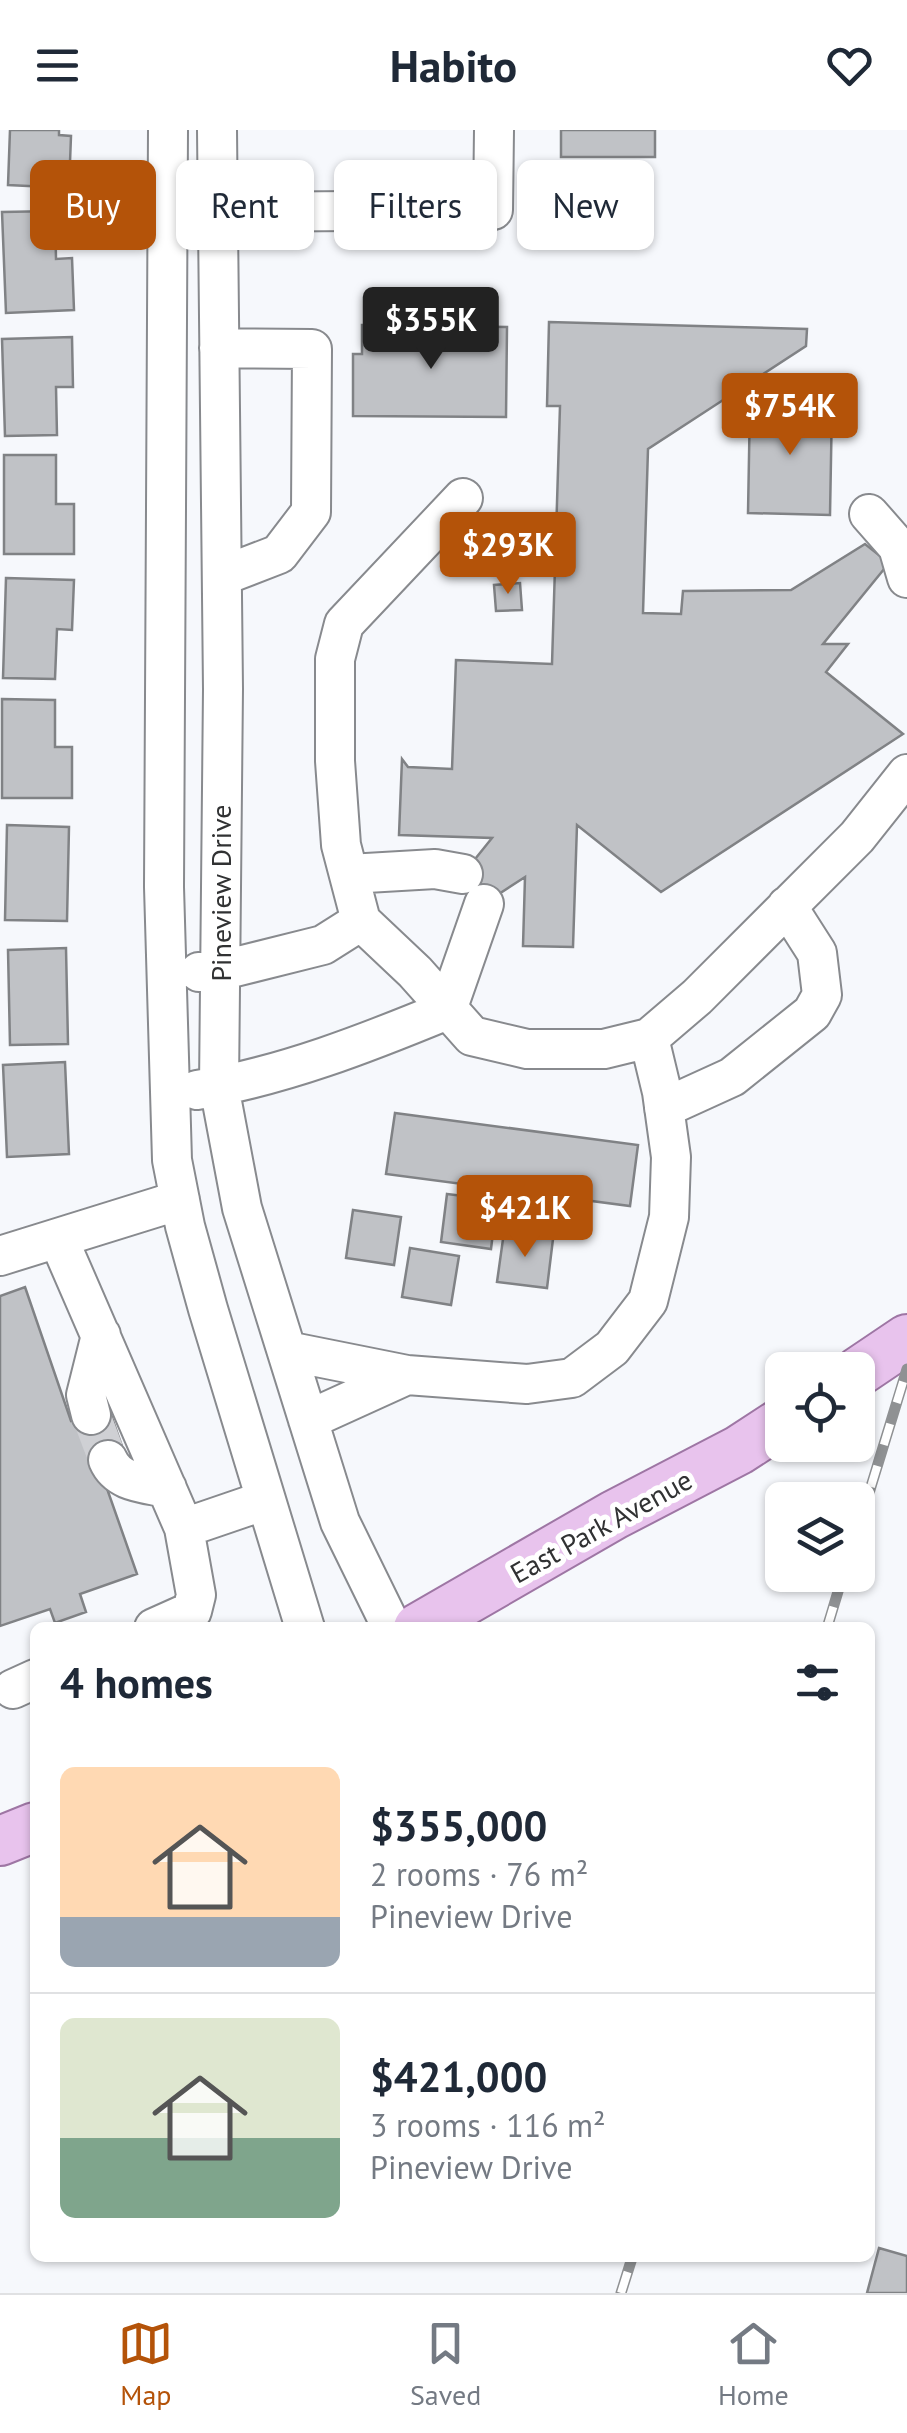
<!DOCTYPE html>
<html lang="en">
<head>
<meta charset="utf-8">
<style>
  body { margin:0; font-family:"PT Sans",sans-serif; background:#f2f2f3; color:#1f2937; height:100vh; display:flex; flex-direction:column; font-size:38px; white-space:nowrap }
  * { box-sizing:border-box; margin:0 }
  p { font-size:32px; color:#747a83 }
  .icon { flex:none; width:55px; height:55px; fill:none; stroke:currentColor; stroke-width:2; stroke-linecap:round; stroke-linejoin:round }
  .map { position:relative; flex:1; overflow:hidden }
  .side { position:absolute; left:30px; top:1492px; width:845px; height:640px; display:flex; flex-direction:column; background:#fff; border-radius:15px; box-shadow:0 2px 8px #0004 }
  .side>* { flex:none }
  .top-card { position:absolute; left:30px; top:30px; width:848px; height:90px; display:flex; gap:20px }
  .fabs { position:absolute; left:765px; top:1222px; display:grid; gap:20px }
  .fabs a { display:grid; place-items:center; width:110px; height:110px; border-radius:15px; background:#fff; box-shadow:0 2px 8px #0004; font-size:50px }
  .price { position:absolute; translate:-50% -85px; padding:0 22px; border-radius:10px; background:#b45309; color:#fff; font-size:32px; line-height:65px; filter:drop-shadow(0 2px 5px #0008) }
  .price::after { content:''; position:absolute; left:50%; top:60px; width:30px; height:22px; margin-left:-15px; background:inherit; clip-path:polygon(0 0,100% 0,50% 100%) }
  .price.current { background:#222; color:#fff }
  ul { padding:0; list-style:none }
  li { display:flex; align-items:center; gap:30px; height:250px; padding:0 30px }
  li+li { border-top:2px solid #e0e1e3 }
  li span { display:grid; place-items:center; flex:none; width:280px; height:200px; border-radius:15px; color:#555 }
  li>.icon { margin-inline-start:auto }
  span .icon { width:120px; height:120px; fill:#fffc; stroke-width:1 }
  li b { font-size:42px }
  h2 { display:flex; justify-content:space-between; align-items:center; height:120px; padding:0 30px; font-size:42px }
  .tag { padding:0 35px; border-radius:15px; background:#fff; box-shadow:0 2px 8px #0004; font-size:35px; line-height:90px }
  .tag.current { background:#b45309; color:#fff }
  header { display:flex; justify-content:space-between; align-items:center; height:130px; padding:0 30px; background:#fff; font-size:45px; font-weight:800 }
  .tabs { display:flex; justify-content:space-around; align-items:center; height:140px; border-top:2px solid #e0e1e3; background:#fff; font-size:28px; color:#747a83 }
  .tabs a { display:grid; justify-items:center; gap:5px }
  .tabs .current { color:#b45309 }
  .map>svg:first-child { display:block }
  .building { fill:#c0c2c6; stroke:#808285; stroke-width:2.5 }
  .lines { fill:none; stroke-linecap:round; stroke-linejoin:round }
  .minor-tunnel { stroke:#cfd0d4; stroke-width:38; stroke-dasharray:38 19; stroke-linecap:butt }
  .minor-casing { stroke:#888a8e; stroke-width:42 }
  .major-casing { stroke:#9e76a4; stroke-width:52 }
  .minor { stroke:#fff; stroke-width:38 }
  .major { stroke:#e8c3ed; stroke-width:48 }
  .rail-casing { stroke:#8f9193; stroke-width:11 }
  .rail { stroke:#fff; stroke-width:8; stroke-dasharray:22; stroke-linecap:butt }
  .labels { text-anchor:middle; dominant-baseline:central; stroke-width:10; stroke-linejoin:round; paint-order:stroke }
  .street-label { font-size:28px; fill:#313233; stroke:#fff }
</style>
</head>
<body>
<header><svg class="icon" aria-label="menu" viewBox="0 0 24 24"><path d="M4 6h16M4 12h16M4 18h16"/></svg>Habito<svg class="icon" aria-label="heart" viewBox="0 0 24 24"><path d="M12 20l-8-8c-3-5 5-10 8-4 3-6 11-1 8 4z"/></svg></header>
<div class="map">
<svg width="907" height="2163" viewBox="0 0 907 2163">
  <rect width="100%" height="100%" fill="#f6f8fc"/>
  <!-- building -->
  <path class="building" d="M10 0H59V5L71 6 69 58 8 55Z
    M561 0H655V27H561Z
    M55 81 56 129 72 128 74 180 6 183 2 82Z
    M549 192 807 199 806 216 648 319 643 483 681 484 683 461 791 460 865 414 889 433 823 514H848L826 542 903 604 661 762 577 695 573 817 523 816 525 747 482 775 455 754 492 708 399 705 402 629 408 637 452 639 456 530 552 534 560 276H547Z
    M362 195 507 197 506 287 353 286V224H362Z
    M72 207 73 257H56L57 305 5 306 2 209Z
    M750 272 832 274 830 385 748 383Z
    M4 325H56V374H74V424H4Z
    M6 448 74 450 72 500 57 499 55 549 3 548Z
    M520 453 522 480 496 481 494 455Z
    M2 569 55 570V617H72V668H2Z
    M7 695 69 697 67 791 5 790Z
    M66 818 68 914 10 915 8 820Z
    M65 932 69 1024 7 1027 3 935Z
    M395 983 638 1015 630 1076 386 1044Z
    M447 1064 497 1070 491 1119 441 1112Z
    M353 1080 401 1087 394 1135 346 1128Z
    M504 1102 553 1109 547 1158 497 1152Z
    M410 1118 459 1126 451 1175 402 1167Z
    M25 1157 71 1291 109 1279 125 1325 98 1333 137 1444 80 1464 86 1482 55 1493 50 1479 0 1496V1166Z
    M879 2118 907 2126V2163H867Z"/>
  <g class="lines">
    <!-- minor-tunnel -->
    <path class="minor-tunnel" d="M91 1285 108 1330"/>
    <defs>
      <path id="minor" d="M168 0 164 757 172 1030 185 1096 208 1179 305 1498
        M217 0 223 559 219 956 242 1078 340 1392 392 1498
        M218 82 493 80 494 0
        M219 218 312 219 311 382 279 424 222 446
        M463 368 344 494 335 529V631L341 715 361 791 415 842 472 906 527 919H604L649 908 697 867 857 707 907 644
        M869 384 898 417 907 448
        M349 744 435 739 463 744
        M199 842 219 841 323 815 361 791
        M197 960C283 946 367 913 447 880L484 774
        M664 978 732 947 812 883 822 865 817 823 787 776
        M58 1108 184 1398 266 1370
        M0 1126 180 1070
        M287 1221 407 1245 308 1290
        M407 1245 527 1254 572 1248 612 1218 648 1171 669 1087 671 1027 662 962 649 908
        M91 1285 86 1265 101 1205
        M108 1330C118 1353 144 1353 167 1358
        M154 1498 192 1481 196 1465 184 1398
        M13 1559 35 1549"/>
      <path id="major" d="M858 1242 907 1209
        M418 1498 614 1385 739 1320 782 1292
        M0 1711 35 1697"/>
    </defs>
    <!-- minor casing -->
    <use href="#minor" class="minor-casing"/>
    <!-- major casing -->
    <use href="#major" class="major-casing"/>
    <!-- minor -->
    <use href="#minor" class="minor"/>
    <!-- major -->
    <use href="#major" class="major"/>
    <defs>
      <path id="rail" d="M858 1399 907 1239
        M827 1498 843 1445
        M621 2163 632 2128"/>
    </defs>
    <!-- rail casing -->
    <use href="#rail" class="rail-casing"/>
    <!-- rail -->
    <use href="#rail" class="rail"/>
  </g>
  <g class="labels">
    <!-- street labels -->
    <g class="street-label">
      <text transform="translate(220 763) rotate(-90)">Pineview Drive</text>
      <text transform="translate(601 1396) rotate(-29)">East Park Avenue</text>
    </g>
  </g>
</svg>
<div class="fabs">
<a><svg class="icon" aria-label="locate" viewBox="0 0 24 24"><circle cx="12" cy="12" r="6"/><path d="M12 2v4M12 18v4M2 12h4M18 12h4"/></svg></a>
<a><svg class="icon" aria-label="layers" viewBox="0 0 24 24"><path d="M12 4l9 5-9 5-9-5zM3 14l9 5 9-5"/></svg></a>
</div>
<b class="price current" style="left:431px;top:242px">$355K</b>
<b class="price" style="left:790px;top:328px">$754K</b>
<b class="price" style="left:508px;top:467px">$293K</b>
<b class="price" style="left:525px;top:1130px">$421K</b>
<div class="top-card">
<a class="tag current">Buy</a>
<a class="tag">Rent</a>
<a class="tag">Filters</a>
<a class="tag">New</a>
</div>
<section class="side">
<h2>4 homes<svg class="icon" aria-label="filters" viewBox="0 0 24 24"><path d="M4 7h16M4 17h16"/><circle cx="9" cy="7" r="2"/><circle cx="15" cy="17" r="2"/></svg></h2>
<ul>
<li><span style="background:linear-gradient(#ffd9b3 75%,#9aa5b1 0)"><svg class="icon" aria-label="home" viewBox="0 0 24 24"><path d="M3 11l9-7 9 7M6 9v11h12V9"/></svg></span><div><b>$355,000</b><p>2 rooms · 76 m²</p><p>Pineview Drive</p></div></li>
<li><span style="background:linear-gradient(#dfe7d0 60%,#7fa58c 0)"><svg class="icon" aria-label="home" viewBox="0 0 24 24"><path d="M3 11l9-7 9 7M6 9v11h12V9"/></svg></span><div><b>$421,000</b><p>3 rooms · 116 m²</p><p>Pineview Drive</p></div></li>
</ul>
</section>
</div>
<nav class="tabs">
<a class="current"><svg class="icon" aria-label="map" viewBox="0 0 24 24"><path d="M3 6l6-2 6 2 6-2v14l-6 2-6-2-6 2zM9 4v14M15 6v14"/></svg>Map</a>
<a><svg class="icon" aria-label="saved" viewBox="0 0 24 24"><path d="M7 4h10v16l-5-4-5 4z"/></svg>Saved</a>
<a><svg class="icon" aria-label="home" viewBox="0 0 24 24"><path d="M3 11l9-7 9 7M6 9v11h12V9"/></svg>Home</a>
</nav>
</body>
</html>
